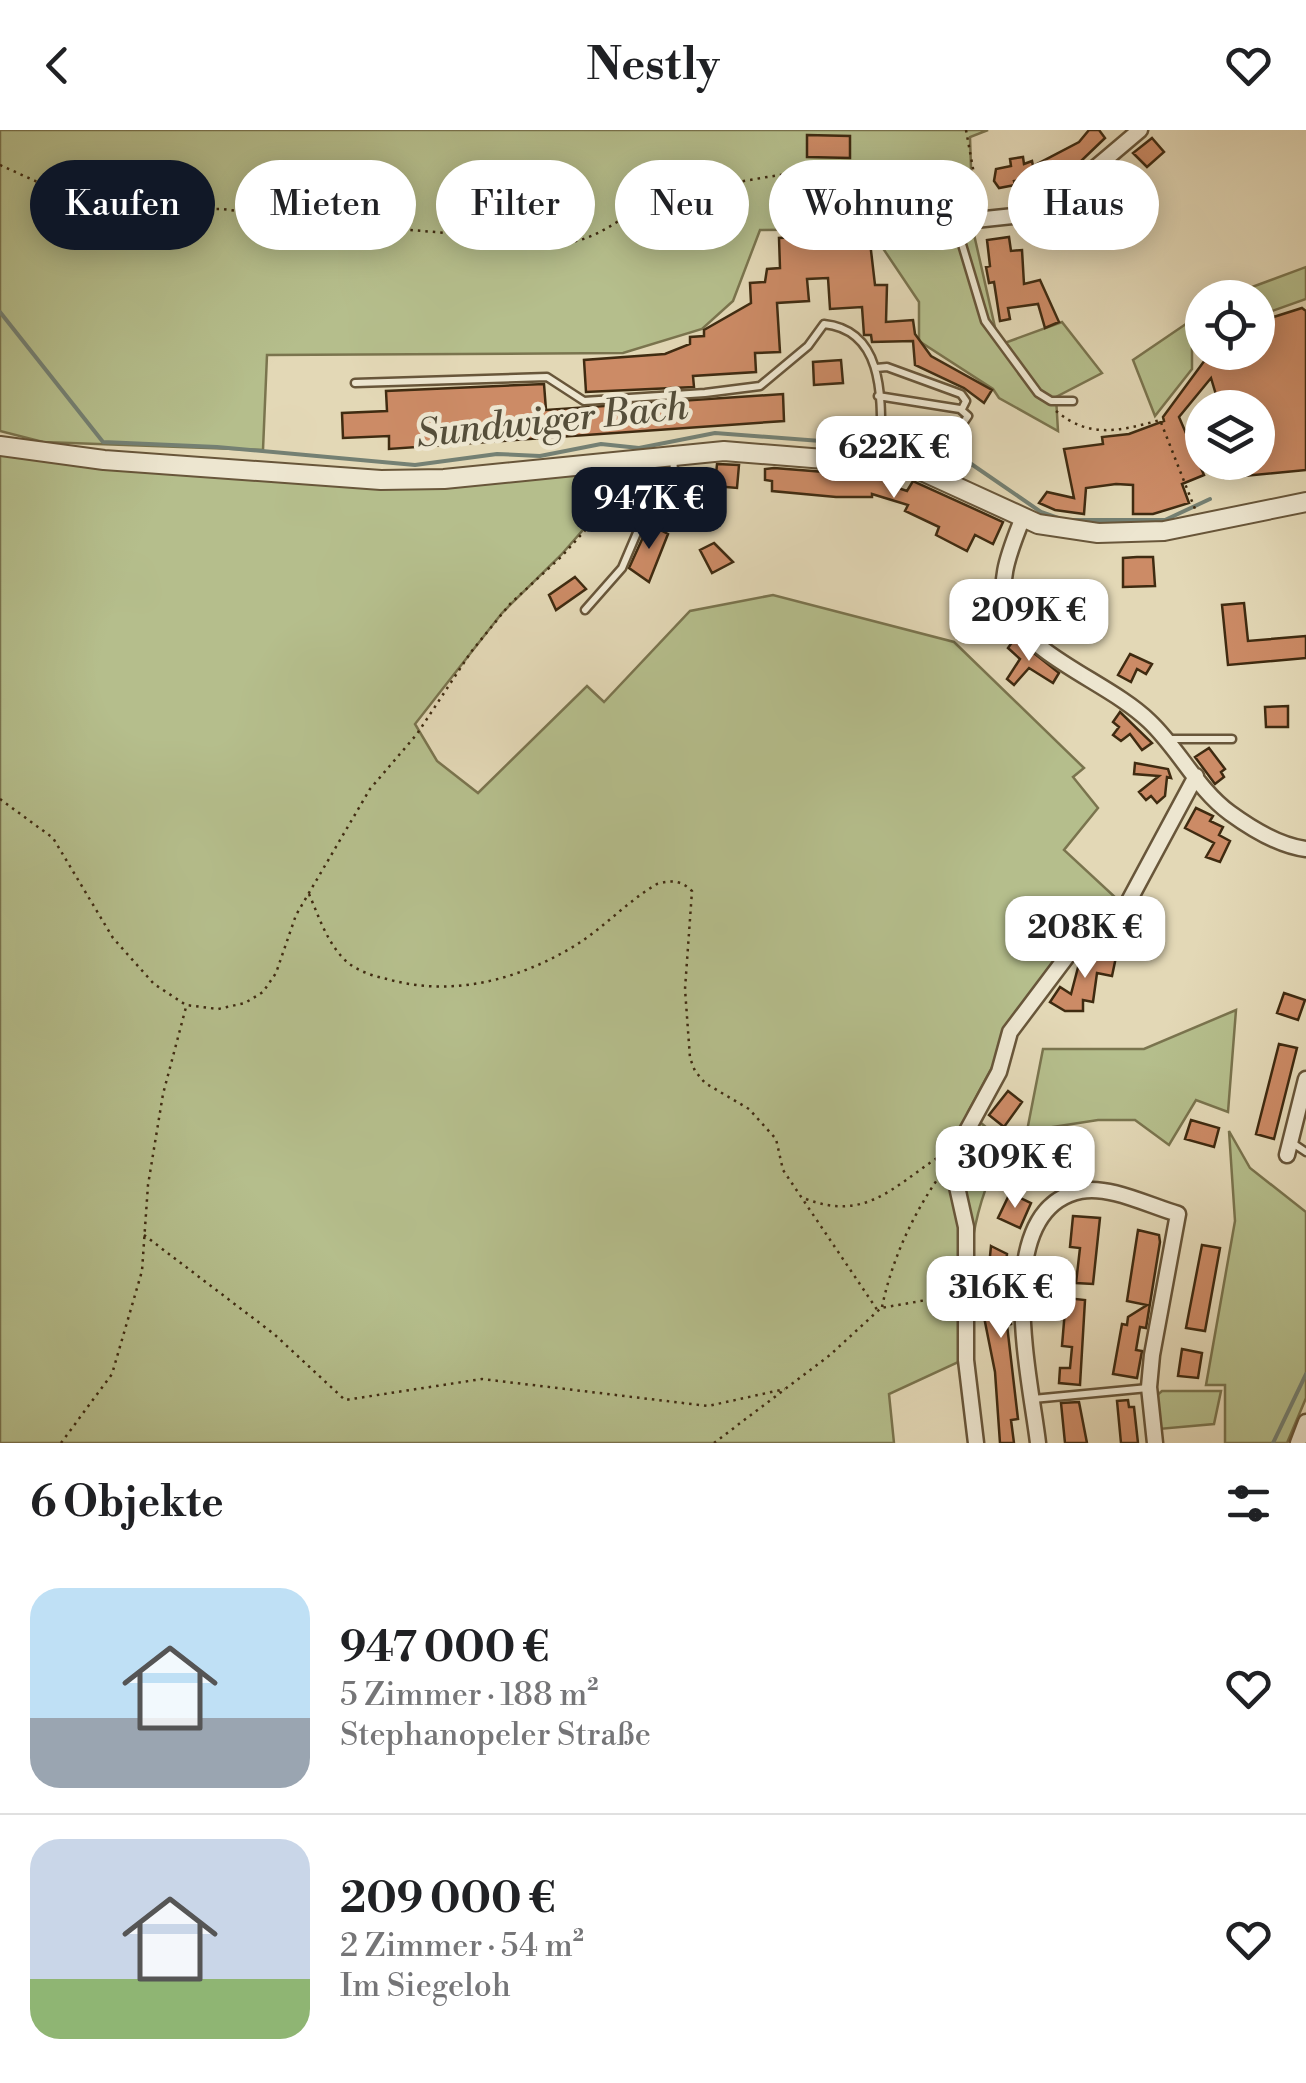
<!DOCTYPE html>
<html lang="de">
<head>
<meta charset="utf-8">
<style>
  body { margin:0; font-family:"Libre Bodoni",serif; background:#f6f6f6; color:#202124; height:100vh; display:flex; flex-direction:column; font-size:38px; white-space:nowrap }
  * { box-sizing:border-box; margin:0 }
  p { font-size:32px; color:#757577 }
  .icon { flex:none; width:55px; height:55px; fill:none; stroke:currentColor; stroke-width:2; stroke-linecap:round; stroke-linejoin:round }
  .map { position:relative; height:1313px; overflow:hidden }
  .drawer { display:flex; flex-direction:column; background:#fff; flex:1 }
  .drawer>* { flex:none }
  .guide { position:absolute; left:30px; top:30px; width:1248px; height:90px; display:flex; gap:20px }
  .controls { position:absolute; left:1185px; top:150px; display:grid; gap:20px }
  .controls a { display:grid; place-items:center; width:90px; height:90px; border-radius:50%; background:#fff; box-shadow:0 5px 25px #0003; font-size:50px }
  .price { position:absolute; translate:-50% -85px; padding:0 22px; border-radius:20px; background:#fff; color:#222; font-size:32px; line-height:65px; filter:drop-shadow(0 2px 5px #0008) }
  .price::after { content:''; position:absolute; left:50%; top:60px; width:30px; height:22px; margin-left:-15px; background:inherit; clip-path:polygon(0 0,100% 0,50% 100%) }
  .price.current { background:#111827; color:#fff }
  ul { padding:0; list-style:none }
  li { display:flex; align-items:center; gap:30px; height:250px; padding:0 30px }
  li+li { border-top:2px solid #e0e0e0 }
  li span { display:grid; place-items:center; flex:none; width:280px; height:200px; border-radius:30px; color:#555 }
  li>.icon { margin-inline-start:auto }
  span .icon { width:120px; height:120px; fill:#fffc; stroke-width:1 }
  li b { font-size:42px }
  h2 { display:flex; justify-content:space-between; align-items:center; height:120px; padding:0 30px; font-size:42px }
  .pill { padding:0 35px; border-radius:45px; background:#fff; box-shadow:0 5px 25px #0003; font-size:35px; line-height:90px }
  .pill.current { background:#111827; color:#fff }
  header { display:flex; justify-content:space-between; align-items:center; height:130px; padding:0 30px; background:#fff; font-size:45px; font-weight:800 }
  .map>svg:first-child { display:block }
  .green { fill:#b5be8c; stroke:#7a744e; stroke-width:2.5 }
  .lines { fill:none; stroke-linecap:round; stroke-linejoin:round }
  .stream { stroke:#748073; stroke-width:4 }
  .building { fill:#cc8b66; stroke:#3f2b11; stroke-width:2.5 }
  .service-casing { stroke:#68563a; stroke-width:11 }
  .minor-casing { stroke:#68563a; stroke-width:19 }
  .tertiary-casing { stroke:#68563a; stroke-width:22 }
  .path { stroke:#3f2b11; stroke-width:2.5; stroke-dasharray:2.5 5; stroke-linecap:butt }
  .service { stroke:#ede6d0; stroke-width:6 }
  .minor { stroke:#ede6d0; stroke-width:14 }
  .tertiary { stroke:#ede6d0; stroke-width:18 }
  .labels { text-anchor:middle; dominant-baseline:central; stroke-width:9; stroke-linejoin:round; paint-order:stroke }
  .water-label { font-size:38px; font-style:italic; fill:#554e3a; stroke:#ede6d0 }
</style>
</head>
<body>
<header><svg class="icon" aria-label="back" viewBox="0 0 24 24"><path d="M15 5l-7 7 7 7"/></svg>Nestly<svg class="icon" aria-label="heart" viewBox="0 0 24 24"><path d="M12 20l-8-8c-3-5 5-10 8-4 3-6 11-1 8 4z"/></svg></header>
<div class="map">
<svg width="1306" height="1313" viewBox="0 0 1306 1313">
  <rect width="100%" height="100%" fill="#e3d8b6"/>
  <filter id="stains"><feTurbulence type="fractalNoise" baseFrequency=".002" numOctaves="4"/><feColorMatrix values="0 0 0 0 .2 0 0 0 0 .09 0 0 0 0 .02 0 0 0 .5 -.17"/></filter>
  <radialGradient id="worn" r=".72"><stop offset=".6" stop-color="#630" stop-opacity="0"/><stop offset="1" stop-color="#630" stop-opacity=".3"/></radialGradient>
  <!-- green -->
  <path class="green" d="M0 0H988L970 7 973 100 999 215 1062 192 1102 243 1056 267 1058 301 999 268 993 259 919 211V172L870 99 760 100 733 171 702 199 623 223 267 225 263 320 43 312 0 301Z
    M1306 137V169L1258 186V168L1225 167Z
    M1202 183V210L1192 216V239L1155 286 1133 230Z
    M0 322 337 354 447 358 639 336 561 425 502 483 415 594 437 631 478 663 587 556 604 572 690 481 773 465 954 512 1084 638 1073 647 1098 678 1064 720 1117 769 1072 809 1033 861 968 982 1006 1014C965 1087 968 1149 965 1229L889 1264 894 1313H0Z
    M1236 880 1228 982 1196 970 1169 1015 1135 990H1098L1027 1001 1043 919H1144Z
    M1229 1001 1250 1038 1306 1082V1268L1287 1313H1225V1255H1206L1235 1091Z
    M1162 1261H1221L1214 1294 1159 1299 1156 1266Z"/>
  <g class="lines">
    <!-- stream -->
    <path class="stream" d="M0 182 103 312 217 317 415 335 497 324 540 326 601 314 639 318 715 303 873 315 964 329 1041 382 1058 388
      M1068 390H1165L1210 369
      M1273 1313 1306 1244"/>
  </g>
  <!-- building -->
  <path class="building" d="M1089 0H1099L1105 8 1077 35 1050 46 1014 51 1015 55 999 58 994 51 996 39 1011 36 1010 29 1023 27 1024 34 1032 31 1033 36 1079 12Z
    M807 5 850 6V28L807 27Z
    M1152 8 1164 22 1147 37 1133 23Z
    M947 39 963 45 956 64 947 61 943 72 932 66Z
    M1147 56 1156 77 1093 105 1083 84Z
    M827 105V109L850 108V113L870 112 875 155H887L886 192 913 190 915 204 931 226 992 260 984 273 964 258 915 235 913 211 872 212 871 205H864L862 177 830 179 828 148 807 149 809 171 777 173 780 222 755 223 756 242 693 246 694 257 586 262 584 230 665 224 690 214V207L704 206V200L751 173 750 153 765 152 767 139 780 138 779 108Z
    M1009 107 1011 121 1022 120 1024 154 1040 150 1059 192 1045 198 1038 174 1008 178 1010 189 1000 191 994 152 989 153 986 137 990 136 987 110Z
    M1302 178 1306 181V340L1224 348 1223 332H1258V278H1220L1211 248 1179 287 1204 345 1182 354 1189 373 1153 384H1133V355L1116 354 1086 358 1084 384 1055 380 1039 373 1047 362 1074 368 1064 319 1103 314 1102 307 1129 304 1164 291 1163 287 1205 230 1203 222H1258V192Z
    M841 230 843 253 814 255 813 232Z
    M544 254 546 280 783 264 784 291 389 319V306L343 308 342 283 387 281 386 261Z
    M717 334 739 335 737 358 715 356Z
    M774 338 888 347 886 354 907 361 913 351 1003 392 993 414 975 405 967 421 936 405 939 397 905 381 908 375 872 364V367H836L772 361V351L765 350V339Z
    M649 394 668 404 649 452 629 438Z
    M714 413 733 432 712 443 700 420Z
    M1137 427H1153L1155 456 1123 457V428Z
    M575 447 586 459 556 480 549 465Z
    M1244 473 1248 511 1306 506V528L1228 535 1222 475Z
    M1015 508 1059 543 1053 553 1029 538 1014 555 1007 549 1020 529 1008 518Z
    M1130 524 1152 534 1146 544 1137 539 1131 552 1118 545Z
    M1288 576V597H1266L1265 577Z
    M1120 582 1152 613 1142 620 1130 604 1121 611 1113 605 1119 597 1113 592Z
    M1209 618 1225 639 1221 642 1224 647 1215 654 1195 627Z
    M1135 633 1168 639 1171 648 1167 647 1165 666 1157 673 1151 666 1146 670 1139 662 1159 646 1134 644Z
    M1196 678 1213 686 1210 691 1223 697 1219 705 1230 711 1220 732 1206 727 1214 713 1185 698Z
    M1089 821 1116 827 1112 846 1097 843 1093 872 1083 870V881H1065L1050 872 1060 857 1071 864 1081 826Z
    M1284 863 1305 870 1298 890 1277 883Z
    M1279 914 1297 918 1274 1009 1256 1004Z
    M1008 961 1022 972 1004 997 989 985Z
    M1191 990 1219 998 1214 1017 1185 1009Z
    M1010 1063 1031 1073 1020 1098 998 1088Z
    M1073 1086 1100 1088 1093 1154 1076 1153 1080 1118 1070 1117Z
    M1138 1100 1159 1105 1160 1112 1146 1198 1140 1197 1136 1220 1142 1221 1137 1248 1113 1244 1122 1194 1127 1195 1128 1187 1147 1175 1127 1171Z
    M1202 1115 1220 1118 1205 1201 1186 1198Z
    M991 1116 1007 1124 1006 1133 1011 1134 1008 1164 1011 1194 1007 1195 1018 1289 1011 1290 1014 1313H1000L995 1242 984 1187Z
    M1066 1168 1085 1170 1080 1255 1059 1253 1060 1238H1070L1072 1217 1062 1216Z
    M1182 1219 1202 1223 1198 1248 1178 1246Z
    M1128 1270 1129 1277H1134L1138 1313H1121L1117 1271Z
    M1079 1272 1087 1313H1065L1061 1273Z"/>
  <g class="lines">
    <defs>
      <path id="service" d="M966 92 961 111 985 191 1038 263 1051 271H1073
        M876 238 887 237 961 264 966 271 962 279
        M355 253 547 247 584 271 705 263 760 256 808 216 824 194C891 201 880 283 881 333
        M878 266 960 279 968 286 955 305 879 293
        M585 480 622 438 642 391 665 367 674 341 673 327
        M1166 609H1232
        M1291 1012 1306 1022
        M1033 1269 1148 1258"/>
      <path id="minor" d="M874 41 893 48 933 80 966 91 1042 83 1140 0
        M1023 387C1012 416 994 454 1010 483 1035 529 1111 554 1149 591 1179 619 1197 659 1230 683 1252 699 1280 716 1306 719
        M1287 1025 1306 949
        M976 1313 966 1230V1097L951 1030 999 942 1010 902 1074 817 1123 782 1196 646
        M1038 1313C1031 1251 989 1079 1081 1061 1109 1055 1150 1076 1178 1084L1152 1225 1149 1257 1155 1313
        M1298 1313 1306 1292"/>
      <path id="tertiary" d="M0 316 104 330 381 350 444 349 724 321 911 336 1038 394 1098 403 1164 401 1306 372"/>
    </defs>
    <!-- service casing -->
    <use href="#service" class="service-casing"/>
    <!-- minor casing -->
    <use href="#minor" class="minor-casing"/>
    <!-- tertiary casing -->
    <use href="#tertiary" class="tertiary-casing"/>
    <!-- path -->
    <path class="path" d="M966 0 980 77
      M0 35 75 69 130 80 222 79 341 94 563 113C598 110 617 89 647 75 682 60 827 33 863 39
      M1087 64 1095 72 1113 65 1125 90
      M1056 281C1090 309 1120 301 1160 290L1195 379
      M0 669 53 708 113 808 154 854 186 875 218 879 245 873 263 862 276 843 296 785 370 659 417 604 471 522 510 474 561 427 618 364 650 345
      M309 764C319 787 327 813 346 831 357 841 373 846 387 849 450 867 515 851 571 818 602 800 626 772 657 754 671 750 681 750 692 761L685 859 690 928 695 941 705 953 749 979 776 1009 783 1040 878 1181
      M806 1069C864 1091 891 1059 937 1028
      M144 1105 274 1204 345 1270 482 1249 708 1276 785 1259
      M882 1177C892 1129 913 1084 941 1044
      M61 1313 112 1244 142 1141 148 1055 163 964 186 877
      M714 1313 830 1225 881 1178 955 1165"/>
    <!-- service -->
    <use href="#service" class="service"/>
    <!-- minor -->
    <use href="#minor" class="minor"/>
    <!-- tertiary -->
    <use href="#tertiary" class="tertiary"/>
  </g>
  <g class="labels">
    <!-- water labels -->
    <g class="water-label">
      <text transform="translate(552 291) rotate(-6)">Sundwiger Bach</text>
    </g>
  </g>
  <rect width="100%" height="100%" filter="url(#stains)"/>
  <rect width="100%" height="100%" fill="url(#worn)"/>
</svg>
<div class="controls">
<a><svg class="icon" aria-label="locate" viewBox="0 0 24 24"><circle cx="12" cy="12" r="6"/><path d="M12 2v4M12 18v4M2 12h4M18 12h4"/></svg></a>
<a><svg class="icon" aria-label="layers" viewBox="0 0 24 24"><path d="M12 4l9 5-9 5-9-5zM3 14l9 5 9-5"/></svg></a>
</div>
<b class="price" style="left:894px;top:371px">622K €</b>
<b class="price current" style="left:649px;top:422px">947K €</b>
<b class="price" style="left:1029px;top:534px">209K €</b>
<b class="price" style="left:1085px;top:851px">208K €</b>
<b class="price" style="left:1015px;top:1081px">309K €</b>
<b class="price" style="left:1001px;top:1211px">316K €</b>
<div class="guide">
<a class="pill current">Kaufen</a>
<a class="pill">Mieten</a>
<a class="pill">Filter</a>
<a class="pill">Neu</a>
<a class="pill">Wohnung</a>
<a class="pill">Haus</a>
</div>
</div>
<section class="drawer">
<h2>6 Objekte<svg class="icon" aria-label="filters" viewBox="0 0 24 24"><path d="M4 7h16M4 17h16"/><circle cx="9" cy="7" r="2"/><circle cx="15" cy="17" r="2"/></svg></h2>
<ul>
<li><span style="background:linear-gradient(#bfe0f5 65%,#9aa5b1 0)"><svg class="icon" aria-label="home" viewBox="0 0 24 24"><path d="M3 11l9-7 9 7M6 9v11h12V9"/></svg></span><div><b>947 000 €</b><p>5 Zimmer · 188 m²</p><p>Stephanopeler Straße</p></div><svg class="icon" aria-label="heart" viewBox="0 0 24 24"><path d="M12 20l-8-8c-3-5 5-10 8-4 3-6 11-1 8 4z"/></svg></li>
<li><span style="background:linear-gradient(#c9d6e8 70%,#8fb573 0)"><svg class="icon" aria-label="home" viewBox="0 0 24 24"><path d="M3 11l9-7 9 7M6 9v11h12V9"/></svg></span><div><b>209 000 €</b><p>2 Zimmer · 54 m²</p><p>Im Siegeloh</p></div><svg class="icon" aria-label="heart" viewBox="0 0 24 24"><path d="M12 20l-8-8c-3-5 5-10 8-4 3-6 11-1 8 4z"/></svg></li>
</ul>
</section>
</body>
</html>
